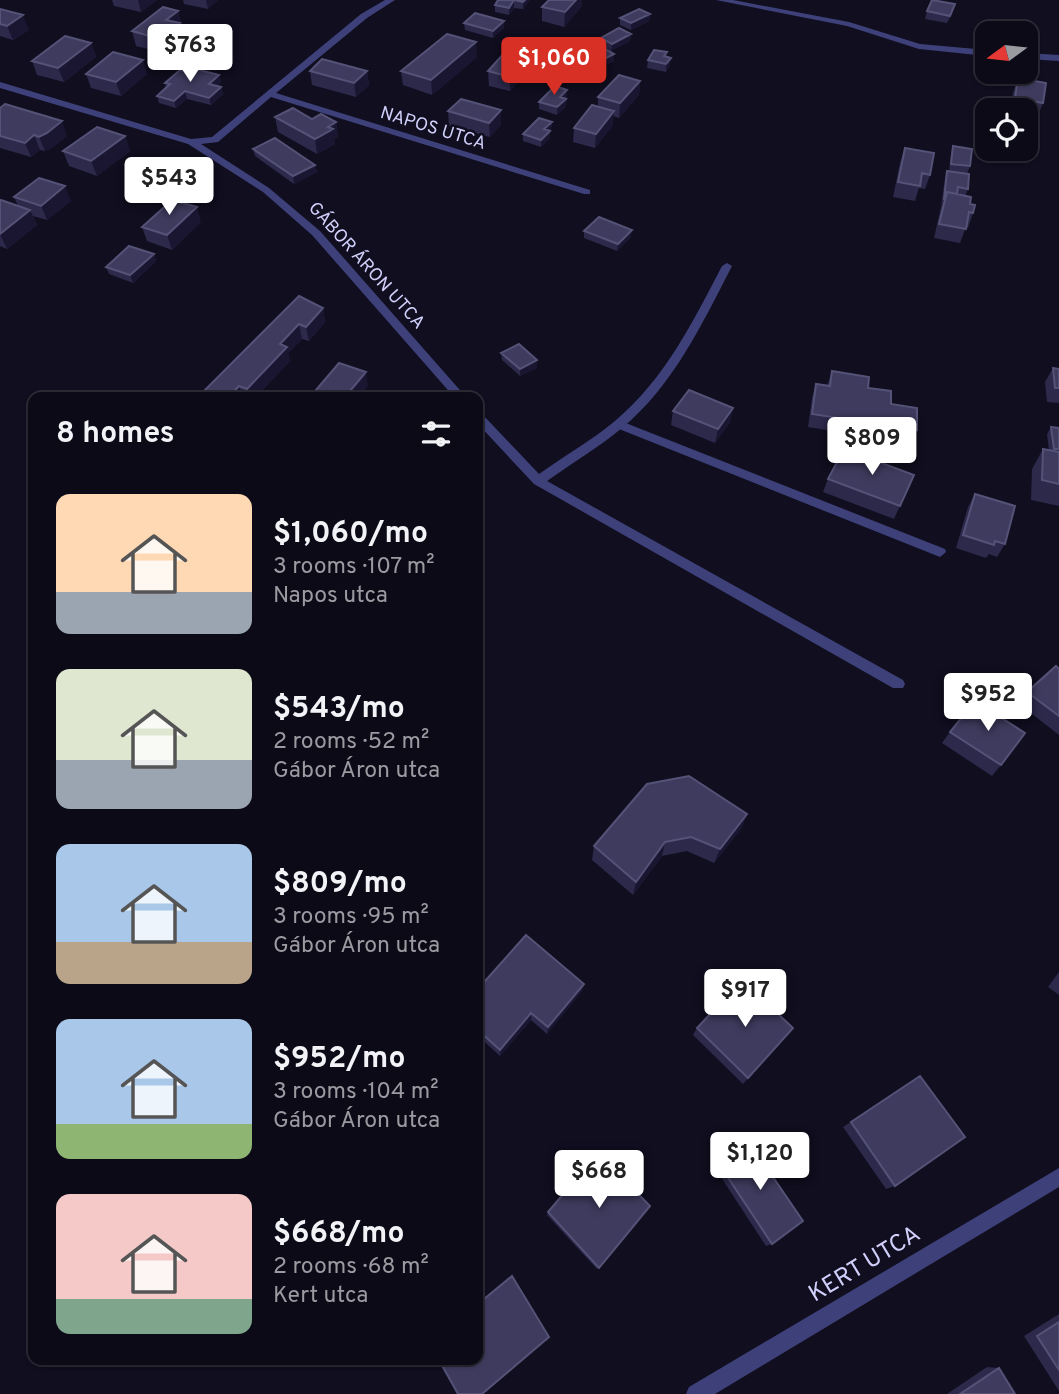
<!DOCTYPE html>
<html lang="en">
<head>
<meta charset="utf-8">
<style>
  body { margin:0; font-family:Overpass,sans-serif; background:#1a1824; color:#f1f3f6; height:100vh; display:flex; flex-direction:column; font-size:26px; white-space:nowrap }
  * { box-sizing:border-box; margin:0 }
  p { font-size:23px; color:#9a9aa1 }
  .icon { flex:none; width:38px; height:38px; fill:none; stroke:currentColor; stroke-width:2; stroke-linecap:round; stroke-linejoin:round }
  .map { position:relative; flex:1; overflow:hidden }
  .details { position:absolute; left:28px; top:392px; width:455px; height:973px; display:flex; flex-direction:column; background:#0c0a17; border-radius:14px; box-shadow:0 2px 5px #0004,0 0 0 2px #2c2b36 }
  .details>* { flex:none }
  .needle { width:46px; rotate:255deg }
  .fabs { position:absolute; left:975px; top:21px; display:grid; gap:14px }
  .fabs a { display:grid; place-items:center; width:63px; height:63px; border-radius:14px; background:#0c0a17; box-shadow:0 2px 5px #0004,0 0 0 2px #2c2b36; font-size:35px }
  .price { position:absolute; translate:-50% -60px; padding:0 16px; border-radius:7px; background:#fff; color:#222; font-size:23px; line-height:46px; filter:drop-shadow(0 2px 4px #0008) }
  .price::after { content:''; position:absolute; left:50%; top:42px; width:21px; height:16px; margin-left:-10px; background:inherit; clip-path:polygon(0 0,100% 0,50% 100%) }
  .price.selected { background:#d93025; color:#fff }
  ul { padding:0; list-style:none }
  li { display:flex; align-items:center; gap:21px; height:175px; padding:0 28px }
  li span { display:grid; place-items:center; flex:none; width:196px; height:140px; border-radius:14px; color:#555 }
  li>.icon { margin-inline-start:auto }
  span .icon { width:84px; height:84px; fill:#fffc; stroke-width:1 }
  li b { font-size:30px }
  h2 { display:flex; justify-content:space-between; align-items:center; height:84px; padding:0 28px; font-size:30px }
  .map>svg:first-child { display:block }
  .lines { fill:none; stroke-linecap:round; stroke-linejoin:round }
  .lane { fill:#3e4179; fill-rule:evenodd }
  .street { fill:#3e4179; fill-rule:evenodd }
  .wall { fill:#2c294b }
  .shaded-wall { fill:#1a1632 }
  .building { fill:#3e3b5e; stroke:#555277; stroke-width:2 }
  .labels { text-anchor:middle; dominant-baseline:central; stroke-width:5; stroke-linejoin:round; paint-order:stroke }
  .far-street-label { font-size:18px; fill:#d1d0fb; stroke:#100e1f }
  .near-street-label { font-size:24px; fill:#d1d0fb; stroke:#100e1f }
</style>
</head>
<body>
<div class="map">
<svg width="1059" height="1394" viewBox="0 0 1059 1394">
  <rect width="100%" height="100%" fill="#100e1f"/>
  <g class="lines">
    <!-- lane -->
    <path class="lane" d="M618 420 945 549 946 552 940 557 935 555 614 427 612 424Z"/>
    <!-- street -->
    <path class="street" d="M385 0H395L367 18 276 93 590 190V194H584L271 97 218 142 201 144 269 188 320 231 466 397H454L312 235 263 192 188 144 0 88V82L191 139 212 137 361 14Z
      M716 0H733L849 22 920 44 987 50V56L919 49 847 26Z
      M1026 53 1059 55V61L1026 59Z
      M727 263 732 266C702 324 673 386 622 428 598 448 572 463 547 481L903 680 905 684 903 688H893L534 484 478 424V413L482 414 539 474C564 456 591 441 615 421 664 380 693 322 722 266Z
      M1059 1168V1187L715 1394H686L689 1387Z"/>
  </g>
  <!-- wall -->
  <path class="wall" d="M112 0H157L141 12 114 6Z
    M183 0H218L208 9 184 4Z
    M498 0H530L523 9 514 8 509 15 495 12V5Z
    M582 6 564 27 542 21V7Z
    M0 9 29 30 13 40 0 36Z
    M178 11 184 37 164 53 136 46 132 31Z
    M927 11H953L947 23 925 19Z
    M650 14 649 21 631 30 620 25V18Z
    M464 23 504 28 493 38 465 30Z
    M631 34 630 41 611 51 600 45 601 38Z
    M91 43 96 57 64 82 37 75 32 61Z
    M667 52 666 57 670 65 666 72 647 68 648 60Z
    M614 54V61L594 71 583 65V58Z
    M528 56V71L510 91 489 86 488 71Z
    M477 57 432 95 403 85 401 71Z
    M310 71H367L369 85 356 97 312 85Z
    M187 72 219 75 221 82 217 86 221 87 223 94 211 105 187 99 176 108 159 103 157 96 166 88 165 83Z
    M86 74H147L121 96 91 88Z
    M1018 78 1043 103 1037 118 1026 116V110H1010L1013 93Z
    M640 81 639 95 619 118 613 116V125L595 148 573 142 574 128 598 107V97Z
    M567 90 566 106 557 115 539 109V102Z
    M0 108 67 136 53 147 45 151 40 150 31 157 0 148Z
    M501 110V125L490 137 449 126 448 111Z
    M275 117 312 119 336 122 338 137 334 139 335 144 317 154 278 132Z
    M552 122 551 129 550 131V138L541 147 523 141V134Z
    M125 136 130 151 97 176 69 166 63 151Z
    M953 146 970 166 967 174 949 171 951 153Z
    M905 148 930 175 925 189 919 188 915 201 893 197 900 163Z
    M253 149 315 165 317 172 294 184 255 156Z
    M947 171 968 189 965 196 973 213 968 228 966 227 960 243 934 238 941 207 945 178Z
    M14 197 71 201 47 220 33 216 37 225 7 249 0 246V201L18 206Z
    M201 222 172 250 147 241 142 227Z
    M584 231 631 237 617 251 584 238Z
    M154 254 156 261 133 283 109 274 106 267Z
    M323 308 325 322 309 341 302 339 288 353 290 361 256 397H198Z
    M501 353 537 360V368L520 376 502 360Z
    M1053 368 1059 369V403L1047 402 1045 382Z
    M832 371 868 388 891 404 917 430 911 444 808 427 812 398 816 384 827 386Z
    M733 408 730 422 715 443 671 425 673 411Z
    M1051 427 1059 428V506L1031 500 1032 469 1043 449 1049 451 1047 434Z
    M914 475 894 519 823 492 828 479Z
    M975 494 1005 544 997 557 989 554 986 558 956 548 968 507Z
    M1059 669V735L1018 703 1027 692Z
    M950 732 1001 765 992 776 942 743Z
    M747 814 741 829 714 863 687 851 662 856 633 895 592 860 594 846Z
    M1059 972V995L1048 987Z
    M584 984 582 991 547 1034 531 1020 500 1056 478 1036V989Z
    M697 1028H793L743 1084 693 1035Z
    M920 1076 895 1186 886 1189 843 1127Z
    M717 1161 772 1244 766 1246 713 1165Z
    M650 1206 597 1269 547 1215 548 1212Z
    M1059 1314V1391L1024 1336Z
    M987 1367 999 1368 1015 1394H947Z"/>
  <!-- shaded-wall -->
  <path class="shaded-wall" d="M138 0H157L141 12Z
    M206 0H218L208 9Z
    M514 0V8L509 15V8Z
    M525 0H530L523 9V2Z
    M576 0H582V6L564 27 565 12Z
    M178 11 184 37 164 53 160 39 166 20Z
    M650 14 649 21 631 30V23Z
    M23 15 29 30 13 40 7 26Z
    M504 21V28L493 38V31Z
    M631 34 630 41 611 51 612 44Z
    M476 42 477 57 432 95 431 80Z
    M91 43 96 57 64 82 58 68Z
    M614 54V61L594 71 595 64Z
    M528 56V71L510 91V77Z
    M671 58 670 65 666 72V64Z
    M143 60 147 74 121 96 116 82Z
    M367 71 369 85 356 97 354 83Z
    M219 75 221 82 211 91 209 84Z
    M640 81 639 95 619 118 620 103Z
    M221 87 223 94 211 105 209 98Z
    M567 90V97L560 104V97Z
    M185 91 187 99 176 108 174 101Z
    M566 99V106L557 115V107Z
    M501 110V125L490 137 489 123Z
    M614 111 613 125 595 148 596 134Z
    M62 121 67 136 53 147 45 151 39 137Z
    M336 122 338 137 334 139 335 144 317 154 315 139 328 127Z
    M552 122 551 129 544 136V129Z
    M550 131V138L541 147V140Z
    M34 135 40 150 31 157 25 143Z
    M125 136 130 151 97 176 91 161Z
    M315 165 317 172 294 184 293 176Z
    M65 186 71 201 47 220 41 206Z
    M197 207 201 222 172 250 167 235Z
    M30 210 37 225 7 249 0 234Z
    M632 230 631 237 617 251 618 244Z
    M154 254 156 261 133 283 130 275Z
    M323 308 325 322 309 341 306 327Z
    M299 324 302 339 288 353 290 361 256 397H249L247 389 280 344Z
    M537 360V368L520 376V369Z
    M366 372 368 386 359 397H345Z
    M239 386 243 397H229Z
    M733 408 730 422 715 443 718 429Z
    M747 814 741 829 714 863 720 849Z
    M665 842 662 856 633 895 636 882Z
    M584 984 582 991 547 1034 548 1027Z
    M531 1013V1020L500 1056V1050Z"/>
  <!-- building -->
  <path class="building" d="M498 0H525L523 2 514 0 509 8 495 5Z
    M549 0H576L565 12 542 7Z
    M932 0 955 4 950 16 927 11Z
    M163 7 178 11 166 20 180 23 160 39 132 31Z
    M0 9 23 15 7 26 0 24Z
    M639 9 650 14 631 23 620 18Z
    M475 13 504 21 493 31 464 23Z
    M619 28 631 34 612 44 601 38Z
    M447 34 476 42 431 80 401 71Z
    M65 36 91 43 58 68 32 61Z
    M603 48 614 54 595 64 583 58Z
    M654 50 667 52 664 56 671 58 666 64 648 60Z
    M506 51 528 56 510 77 488 71Z
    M113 52 143 60 116 82 86 74Z
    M322 59 367 71 354 83 310 71Z
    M192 68 219 75 209 84 221 87 209 98 185 91 174 101 157 96 170 84 165 83 180 70 187 72Z
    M619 75 640 81 620 103 598 97Z
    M1018 78 1046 83 1043 103 1015 98Z
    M555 86 567 90 560 97 566 99 557 107 539 102Z
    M461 99 501 110 489 123 448 111Z
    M5 104 62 121 47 133 39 137 34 135 25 143 0 136V108Z
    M592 105 614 111 596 134 574 128Z
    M293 108 312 119 321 114 336 122 328 127 333 129 315 139 275 117Z
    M539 118 552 122 544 129 550 131 541 140 523 134Z
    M97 127 125 136 91 161 63 151Z
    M275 138 315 165 293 176 253 149Z
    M953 146 972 149 970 166 951 164Z
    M905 148 934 153 930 175 922 173 920 186 898 182Z
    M947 171 969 174 968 189 958 187 957 194 947 192 944 200Z
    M39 178 65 186 41 206 14 197Z
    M947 192 971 197 970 204 975 205 973 213 969 212 966 229 939 224Z
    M1 200 30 210 0 234V201Z
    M172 200 197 207 167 235 142 227Z
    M599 217 632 230 618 244 584 231Z
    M129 246 154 254 130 275 106 267Z
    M299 296 323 308 306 327 299 324 280 344 287 347 247 389 239 386 229 397H198Z
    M519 344 537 360 520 369 501 353Z
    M339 363 366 372 345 397H310Z
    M1053 368 1059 369V388H1055Z
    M832 371 869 377 868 388 891 391V404L917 408V430L812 414 816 384 830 386Z
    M689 390 733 408 718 429 673 411Z
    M1051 427 1059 428V449H1054Z
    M844 449 914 475 900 506 828 479Z
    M1043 449 1059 452V484L1042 480Z
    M975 494 1015 506 1005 544 995 541 994 545 963 535Z
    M1056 666 1059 669V716L1027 692Z
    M975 701 1025 733 1001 765 950 732Z
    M689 776 747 814 720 849 691 837 665 842 636 882 594 846 647 784Z
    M526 935 584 984 548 1027 531 1013 500 1050 478 1030V989Z
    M742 980 793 1028 748 1078 697 1028Z
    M920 1076 965 1137 895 1186 851 1122Z
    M747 1139 803 1221 772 1244 717 1161Z
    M598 1153 650 1206 599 1268 548 1212Z
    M512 1276 549 1337 482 1394H458L439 1360H478V1304Z
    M1059 1322V1370L1037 1336Z
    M999 1368 1015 1394H960Z"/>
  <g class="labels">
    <!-- far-street labels -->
    <g class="far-street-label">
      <text transform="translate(433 129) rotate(17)">NAPOS UTCA</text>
      <text transform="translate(366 266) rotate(48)">GÁBOR ÁRON UTCA</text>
    </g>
    <!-- near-street labels -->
    <g class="near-street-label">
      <text transform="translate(865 1265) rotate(-31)">KERT UTCA</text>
    </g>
  </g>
</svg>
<div class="fabs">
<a><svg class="needle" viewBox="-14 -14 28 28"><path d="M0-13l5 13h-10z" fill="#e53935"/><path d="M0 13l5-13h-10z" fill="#9a9aa1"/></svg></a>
<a><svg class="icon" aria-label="locate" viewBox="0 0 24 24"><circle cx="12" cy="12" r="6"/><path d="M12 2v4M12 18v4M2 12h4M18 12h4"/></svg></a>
</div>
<b class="price" style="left:190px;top:84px">$763</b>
<b class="price selected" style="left:554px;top:97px">$1,060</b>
<b class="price" style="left:169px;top:217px">$543</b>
<b class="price" style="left:872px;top:477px">$809</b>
<b class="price" style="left:988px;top:733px">$952</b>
<b class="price" style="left:745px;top:1029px">$917</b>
<b class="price" style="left:760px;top:1192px">$1,120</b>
<b class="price" style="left:599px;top:1210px">$668</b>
<section class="details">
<h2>8 homes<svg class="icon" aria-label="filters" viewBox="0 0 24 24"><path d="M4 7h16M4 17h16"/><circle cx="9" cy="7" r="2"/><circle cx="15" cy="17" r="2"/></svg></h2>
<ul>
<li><span style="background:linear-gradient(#ffd9b3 70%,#9aa5b1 0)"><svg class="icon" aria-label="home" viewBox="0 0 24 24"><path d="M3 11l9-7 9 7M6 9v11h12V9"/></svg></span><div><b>$1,060/mo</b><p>3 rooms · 107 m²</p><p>Napos utca</p></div></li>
<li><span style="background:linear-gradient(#dfe7d0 65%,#9aa5b1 0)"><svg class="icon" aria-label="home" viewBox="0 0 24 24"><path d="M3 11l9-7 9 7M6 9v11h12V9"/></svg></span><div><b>$543/mo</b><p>2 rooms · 52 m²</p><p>Gábor Áron utca</p></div></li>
<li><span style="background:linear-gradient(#a9c7e8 70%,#b9a48a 0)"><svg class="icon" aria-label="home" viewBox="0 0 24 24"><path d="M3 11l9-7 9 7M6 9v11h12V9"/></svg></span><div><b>$809/mo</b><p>3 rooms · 95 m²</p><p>Gábor Áron utca</p></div></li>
<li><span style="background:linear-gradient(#a9c7e8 75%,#8fb573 0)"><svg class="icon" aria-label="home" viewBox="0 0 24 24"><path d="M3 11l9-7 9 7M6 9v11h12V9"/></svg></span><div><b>$952/mo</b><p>3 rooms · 104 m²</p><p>Gábor Áron utca</p></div></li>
<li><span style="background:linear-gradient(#f6c9c9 75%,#7fa58c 0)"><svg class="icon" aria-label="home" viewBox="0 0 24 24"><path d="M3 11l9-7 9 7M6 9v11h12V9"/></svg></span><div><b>$668/mo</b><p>2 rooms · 68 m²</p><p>Kert utca</p></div></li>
</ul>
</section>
</div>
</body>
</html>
